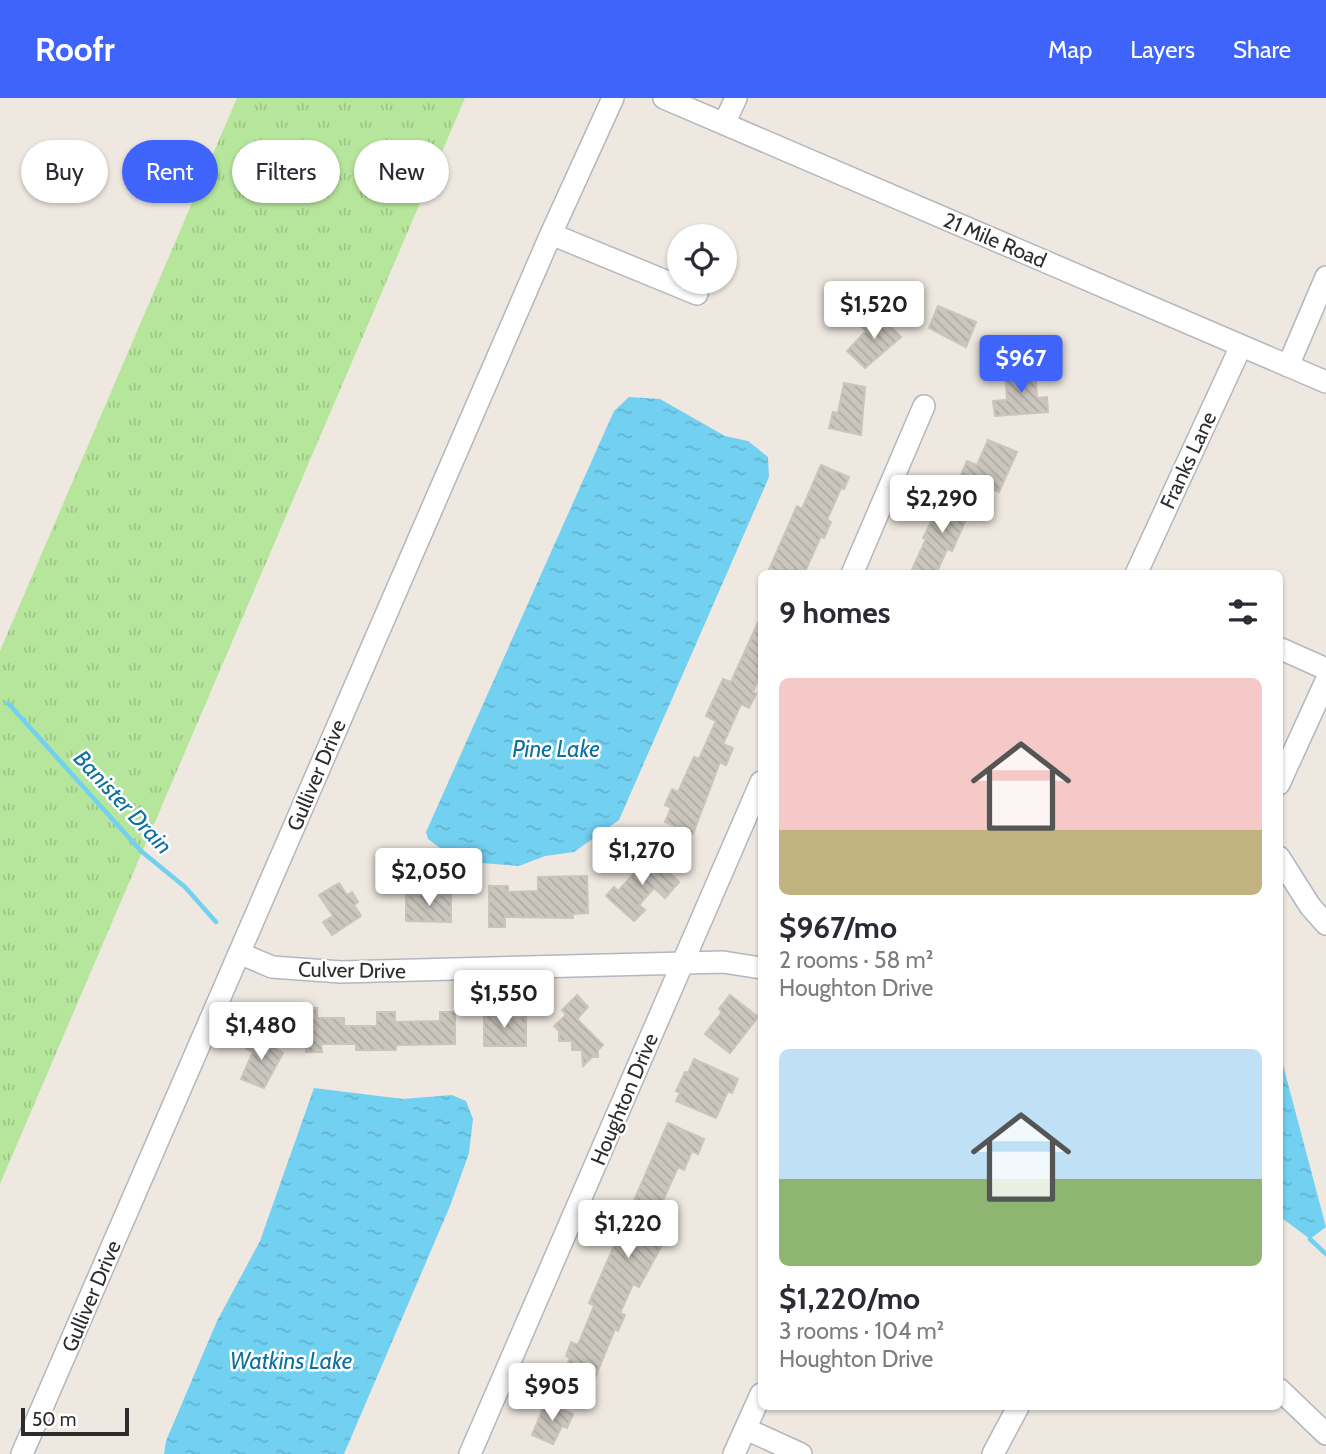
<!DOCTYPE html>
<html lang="en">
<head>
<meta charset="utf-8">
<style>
  body { margin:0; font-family:Cabin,sans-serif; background:#f2f2f3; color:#2b2b33; height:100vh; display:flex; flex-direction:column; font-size:26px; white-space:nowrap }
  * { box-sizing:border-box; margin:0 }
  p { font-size:23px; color:#7c7c81 }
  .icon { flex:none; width:38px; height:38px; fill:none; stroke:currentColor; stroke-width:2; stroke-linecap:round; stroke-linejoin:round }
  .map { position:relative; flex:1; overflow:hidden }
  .drawer { position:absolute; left:758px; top:472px; width:525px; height:840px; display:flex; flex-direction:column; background:#fff; border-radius:10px; box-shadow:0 2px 5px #0004 }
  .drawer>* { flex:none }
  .guide { position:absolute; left:21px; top:42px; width:632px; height:63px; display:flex; gap:14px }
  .buttons { position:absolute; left:667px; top:126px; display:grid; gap:14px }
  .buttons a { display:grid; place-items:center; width:70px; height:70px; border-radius:50%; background:#fff; box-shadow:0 2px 5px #0004; font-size:35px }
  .scale { position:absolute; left:21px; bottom:18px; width:108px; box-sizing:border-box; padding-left:7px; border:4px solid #2d2d2d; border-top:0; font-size:19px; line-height:24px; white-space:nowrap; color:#2d2d2d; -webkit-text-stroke:5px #fff; paint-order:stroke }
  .price { position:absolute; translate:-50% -60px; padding:0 16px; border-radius:7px; background:#fff; color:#222; font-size:23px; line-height:46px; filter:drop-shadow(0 2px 4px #0008) }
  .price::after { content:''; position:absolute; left:50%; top:42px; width:21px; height:16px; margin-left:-10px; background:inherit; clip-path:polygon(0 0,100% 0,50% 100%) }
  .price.active { background:#3f64fc; color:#fff }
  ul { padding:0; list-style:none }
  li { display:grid; align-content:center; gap:14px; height:371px; padding:0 21px }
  li span { display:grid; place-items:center; height:217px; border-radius:10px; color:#555 }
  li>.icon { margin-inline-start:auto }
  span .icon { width:126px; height:126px; fill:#fffc; stroke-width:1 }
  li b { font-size:30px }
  h2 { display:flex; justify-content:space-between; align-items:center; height:84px; padding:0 21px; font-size:30px }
  .chip { padding:0 24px; border-radius:32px; background:#fff; box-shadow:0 2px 5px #0004; font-size:24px; line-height:63px }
  .chip.active { background:#3f64fc; color:#fff }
  header { display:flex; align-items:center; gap:42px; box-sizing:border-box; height:98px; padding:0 35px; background:#3f64fc; color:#fff }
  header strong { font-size:33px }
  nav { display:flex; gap:38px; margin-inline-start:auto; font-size:24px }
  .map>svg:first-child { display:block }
  .grass { fill:url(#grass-tufts) }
  .water { fill:url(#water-ripples) }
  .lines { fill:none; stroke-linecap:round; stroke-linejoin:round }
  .stream { stroke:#72d0f1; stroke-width:4.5 }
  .building { fill:url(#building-back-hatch); stroke:#cac4b9; stroke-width:2 }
  .minor-casing { stroke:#b3b6c0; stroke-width:24 }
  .minor { stroke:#fff; stroke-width:21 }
  .labels { text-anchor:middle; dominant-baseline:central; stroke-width:5; stroke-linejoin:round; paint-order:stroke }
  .street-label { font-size:21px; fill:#2d2d2d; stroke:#fff }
  .water-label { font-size:23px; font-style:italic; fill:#0c70a2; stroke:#fff }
</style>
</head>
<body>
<header>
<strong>Roofr</strong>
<nav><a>Map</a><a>Layers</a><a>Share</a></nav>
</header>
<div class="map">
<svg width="1326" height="1356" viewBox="0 0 1326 1356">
  <defs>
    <pattern id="grass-tufts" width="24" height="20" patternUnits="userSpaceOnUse" patternTransform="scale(1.75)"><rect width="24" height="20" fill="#b6e59c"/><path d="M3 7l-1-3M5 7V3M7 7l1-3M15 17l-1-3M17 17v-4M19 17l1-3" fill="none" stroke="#9dc587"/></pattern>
    <pattern id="water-ripples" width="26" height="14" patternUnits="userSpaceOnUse" patternTransform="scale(1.75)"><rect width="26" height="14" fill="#72d0f1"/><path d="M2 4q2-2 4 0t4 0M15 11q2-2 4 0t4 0" fill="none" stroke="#63b3cf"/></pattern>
    <pattern id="building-back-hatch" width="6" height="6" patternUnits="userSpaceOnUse" patternTransform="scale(1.75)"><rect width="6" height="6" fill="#cac6be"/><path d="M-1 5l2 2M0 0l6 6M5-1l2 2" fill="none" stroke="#aeaaa4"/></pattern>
  </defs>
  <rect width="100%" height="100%" fill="#eee8e0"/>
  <!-- grass -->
  <path class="grass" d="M237 0H465L0 1086V553Z"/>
  <!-- water -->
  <path class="water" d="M629 299 660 301 725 338 748 343 768 359 769 379 619 722 574 754 545 758 519 768 469 764 440 750 428 741 426 734 614 313Z
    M1279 952 1326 1129 1310 1141 1279 1118Z
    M314 990 403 1001 452 997 466 1003 473 1021 469 1055 450 1108 344 1356H164L166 1343 217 1223 260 1143Z"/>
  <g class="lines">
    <!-- stream -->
    <path class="stream" d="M8 605 141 753 185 789 216 824
      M1310 1141 1326 1156"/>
  </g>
  <!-- building -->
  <path class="building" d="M938 208 976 224 966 249 929 230Z
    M877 215 901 239 865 270 847 253 866 233 862 229Z
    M1035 271 1037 300 1047 299 1048 314 995 318 993 303 1007 302 1005 273Z
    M844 285 865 289 861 337 829 330 833 314 838 315Z
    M988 342 1017 354 999 394 961 377 967 363 977 367Z
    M821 367 849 379 844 391 841 390 827 422 831 424 824 440 821 438 804 476H767L797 408 802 411Z
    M945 396 972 408 952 453 947 451 936 476H910L926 441 923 440Z
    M761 518V574L753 594 756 596 749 610 741 606 723 646 733 650 726 667 720 664 693 736 665 724 671 710 665 707 672 691 678 694 694 659 699 661 716 623 706 618 723 581 731 584Z
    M642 758 654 769 658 764 679 784 665 800 654 790 639 807 645 812 634 823 606 798 614 789 618 793 637 772 632 768Z
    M587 778 588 815 573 816V820L505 819V829H489V788H508V794L538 793V779Z
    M339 785 347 797 352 794 358 804 354 807 361 818 332 837 323 824 333 818 319 797Z
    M406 797H451V824L406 823Z
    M577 897 588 909 577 921 603 947 598 952V959H592L583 968 582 952H572V943H559V933L554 928 566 917 562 912Z
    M730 897 758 919 730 955 705 936 722 914 719 911Z
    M305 910H317V920H344V928H377V914H395V924L440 923V914H455V946L396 947V952H356V946H321L322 954H306Z
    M484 913H499L501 920 526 919V948H484Z
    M252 937 283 955 264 990 241 981 253 954 246 951Z
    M694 961 738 981 732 995 728 993 716 1020 676 1003 680 995 676 993 685 974 688 975Z
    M668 1025 704 1041 698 1056 692 1053 684 1072 678 1069 646 1140 662 1147 639 1189 633 1186 620 1215 625 1217 618 1233 615 1231 587 1299 559 1287 570 1260 566 1258 571 1244 578 1247 594 1208 589 1205Z
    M546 1304 573 1316 567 1330 562 1328 553 1346 532 1337Z"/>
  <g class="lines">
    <defs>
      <path id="minor" d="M664 0 1326 284
        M724 26 736 0
        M551 136 697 196
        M1288 268 1326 179
        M852 476 924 308
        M1136 476 1241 248
        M1279 550 1326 571
        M1279 686 1326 583
        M1279 759 1310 808 1326 826
        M239 855 272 869 341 874 723 864 761 870
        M1279 1291 1326 1336
        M746 1331 801 1356
        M22 1356 551 136 613 0
        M470 1356 761 684
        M734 1356 761 1296
        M993 1356 1018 1309"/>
    </defs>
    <!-- minor casing -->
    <use href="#minor" class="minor-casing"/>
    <!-- minor -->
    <use href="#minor" class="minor"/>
  </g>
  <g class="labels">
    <!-- street labels -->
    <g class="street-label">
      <text transform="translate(995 142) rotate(23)">21 Mile Road</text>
      <text transform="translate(1188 362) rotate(-65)">Franks Lane</text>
      <text transform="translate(316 677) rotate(-67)">Gulliver Drive</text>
      <text transform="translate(352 872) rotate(1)">Culver Drive</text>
      <text transform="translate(624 1001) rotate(-67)">Houghton Drive</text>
      <text transform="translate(91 1198) rotate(-67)">Gulliver Drive</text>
    </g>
    <!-- water labels -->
    <g class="water-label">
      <text x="556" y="651">Pine Lake</text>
      <text transform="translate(123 704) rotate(47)">Banister Drain</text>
      <text x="291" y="1263">Watkins Lake</text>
    </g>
  </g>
</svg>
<div class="buttons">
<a><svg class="icon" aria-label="locate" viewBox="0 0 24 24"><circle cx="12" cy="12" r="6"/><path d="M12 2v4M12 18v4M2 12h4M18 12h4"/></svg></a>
</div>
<div class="scale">50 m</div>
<b class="price" style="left:874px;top:243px">$1,520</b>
<b class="price active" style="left:1021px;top:297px">$967</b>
<b class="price" style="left:942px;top:437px">$2,290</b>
<b class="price" style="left:642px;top:789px">$1,270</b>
<b class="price" style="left:429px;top:810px">$2,050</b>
<b class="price" style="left:504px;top:932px">$1,550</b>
<b class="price" style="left:261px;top:964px">$1,480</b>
<b class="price" style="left:628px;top:1162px">$1,220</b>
<b class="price" style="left:552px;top:1325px">$905</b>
<div class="guide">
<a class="chip">Buy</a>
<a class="chip active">Rent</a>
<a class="chip">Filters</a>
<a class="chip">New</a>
</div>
<section class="drawer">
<h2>9 homes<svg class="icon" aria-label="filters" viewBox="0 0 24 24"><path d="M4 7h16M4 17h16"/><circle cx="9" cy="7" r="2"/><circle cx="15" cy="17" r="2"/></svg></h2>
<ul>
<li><span style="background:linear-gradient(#f6c9c9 70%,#c2b280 0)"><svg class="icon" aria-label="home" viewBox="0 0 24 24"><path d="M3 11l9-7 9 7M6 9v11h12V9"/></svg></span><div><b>$967/mo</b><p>2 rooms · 58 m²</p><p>Houghton Drive</p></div></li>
<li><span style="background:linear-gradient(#bfe0f5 60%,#8fb573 0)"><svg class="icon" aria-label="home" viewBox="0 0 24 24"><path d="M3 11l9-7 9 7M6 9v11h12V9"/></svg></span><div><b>$1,220/mo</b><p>3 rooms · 104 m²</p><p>Houghton Drive</p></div></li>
</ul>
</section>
</div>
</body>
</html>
